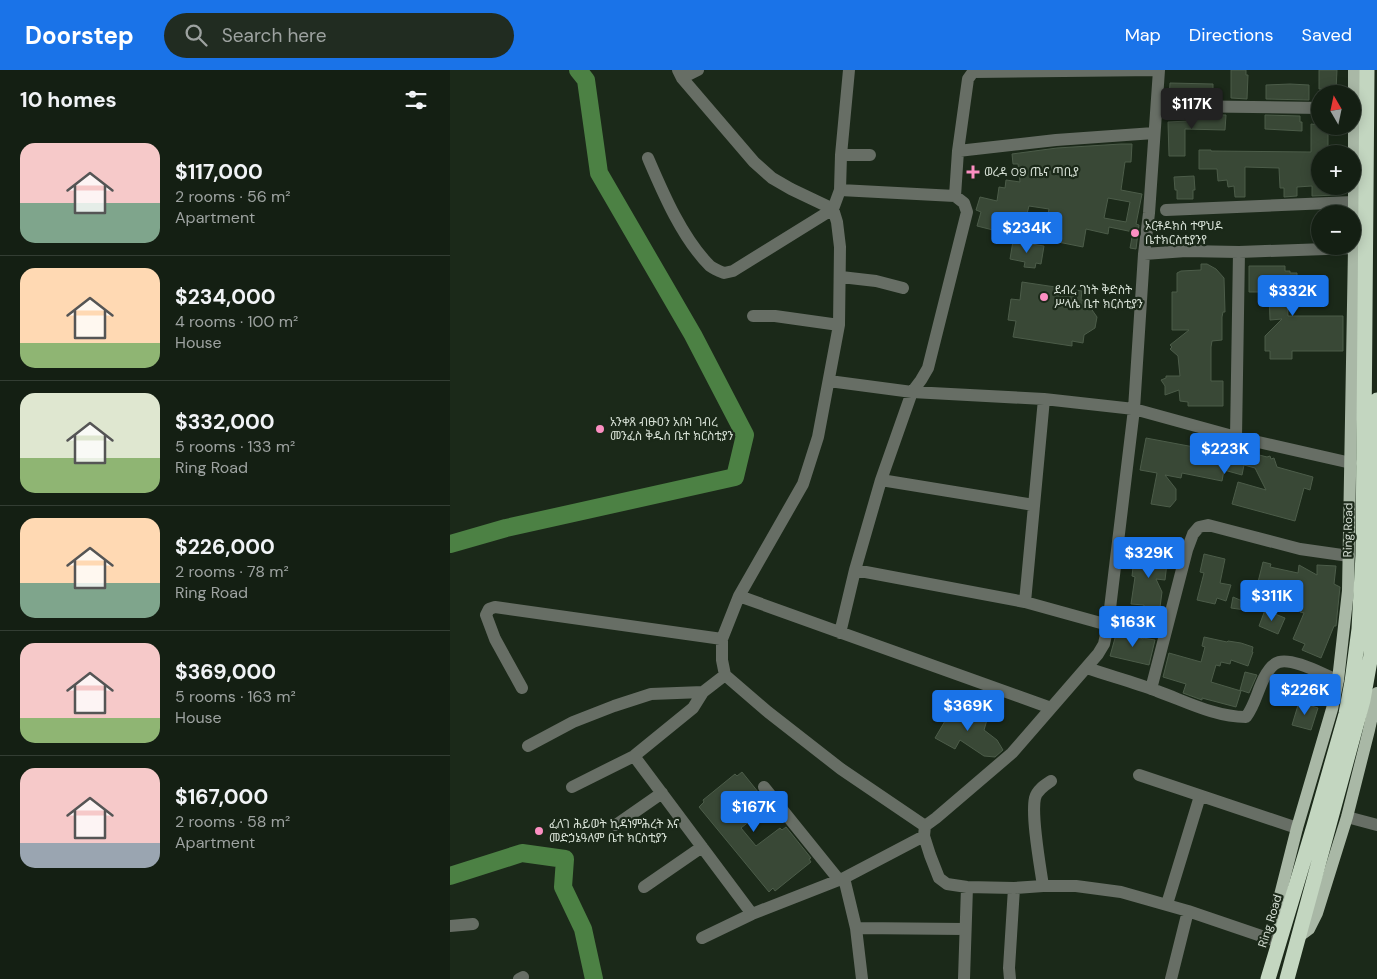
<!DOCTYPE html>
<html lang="en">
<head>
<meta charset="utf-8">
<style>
  body { margin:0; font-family:"DM Sans","Noto Sans Ethiopic",sans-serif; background:#212c21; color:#f1f3f6; height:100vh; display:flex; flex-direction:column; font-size:19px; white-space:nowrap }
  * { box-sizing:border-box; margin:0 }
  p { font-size:16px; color:#9da2a0 }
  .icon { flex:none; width:28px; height:28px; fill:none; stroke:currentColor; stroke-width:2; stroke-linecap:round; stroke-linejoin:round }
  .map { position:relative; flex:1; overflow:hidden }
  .details { display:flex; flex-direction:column; background:#141f13; width:450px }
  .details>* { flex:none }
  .needle { width:32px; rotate:351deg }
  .controls { position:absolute; left:861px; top:15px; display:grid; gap:10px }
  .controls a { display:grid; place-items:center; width:50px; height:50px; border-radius:50%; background:#141f13; box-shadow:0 2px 12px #0003,0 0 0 1px #333d33; font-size:25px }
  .price { position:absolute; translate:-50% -42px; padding:0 11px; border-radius:5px; background:#1a73e8; color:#fff; font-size:16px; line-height:32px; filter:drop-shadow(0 1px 2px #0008) }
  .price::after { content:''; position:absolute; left:50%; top:30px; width:15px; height:11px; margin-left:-8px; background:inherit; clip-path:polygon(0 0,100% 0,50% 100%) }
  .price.selected { background:#222; color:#fff }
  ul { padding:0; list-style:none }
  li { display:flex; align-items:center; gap:15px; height:125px; padding:0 20px }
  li+li { border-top:1px solid #333d33 }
  li span { display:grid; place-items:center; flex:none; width:140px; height:100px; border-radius:15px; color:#555 }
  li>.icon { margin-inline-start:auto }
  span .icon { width:60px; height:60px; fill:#fffc; stroke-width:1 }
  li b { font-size:21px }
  h2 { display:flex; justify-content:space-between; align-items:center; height:60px; padding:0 20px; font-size:21px }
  header { display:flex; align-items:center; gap:30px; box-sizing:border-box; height:70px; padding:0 25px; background:#1a73e8; color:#fff }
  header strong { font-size:24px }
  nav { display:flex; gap:28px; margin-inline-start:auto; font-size:18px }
  .search { width:350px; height:45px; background:#212c21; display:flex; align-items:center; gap:12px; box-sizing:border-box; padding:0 18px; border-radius:28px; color:#9da2a0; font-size:19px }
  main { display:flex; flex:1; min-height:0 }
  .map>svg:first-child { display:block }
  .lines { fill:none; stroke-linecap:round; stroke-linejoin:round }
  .river { stroke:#4c8144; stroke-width:18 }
  .building { fill:#394836; stroke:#4c5c49; fill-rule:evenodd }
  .minor { stroke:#676e65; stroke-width:12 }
  .major { stroke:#a9b8a6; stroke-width:12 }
  .highway { stroke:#c3d6c0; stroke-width:15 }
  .poi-dot { fill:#fc8fc2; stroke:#1b2919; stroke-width:2 }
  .labels { text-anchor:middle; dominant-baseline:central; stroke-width:4.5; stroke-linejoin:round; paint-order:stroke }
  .poi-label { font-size:12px; fill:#d4ded3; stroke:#1b2919; text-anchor:start }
  .street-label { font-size:12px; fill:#d4ded3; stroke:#1b2919 }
</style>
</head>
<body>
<header>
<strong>Doorstep</strong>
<div class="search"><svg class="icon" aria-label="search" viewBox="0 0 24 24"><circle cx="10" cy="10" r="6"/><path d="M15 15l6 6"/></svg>Search here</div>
<nav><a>Map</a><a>Directions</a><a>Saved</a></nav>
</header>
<main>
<section class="details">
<h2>10 homes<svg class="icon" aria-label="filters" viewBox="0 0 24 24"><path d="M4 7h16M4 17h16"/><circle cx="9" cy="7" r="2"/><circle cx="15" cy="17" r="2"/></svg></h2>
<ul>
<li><span style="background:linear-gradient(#f6c9c9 60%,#7fa58c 0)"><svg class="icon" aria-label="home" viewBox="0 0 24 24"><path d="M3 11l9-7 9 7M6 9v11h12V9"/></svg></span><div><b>$117,000</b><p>2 rooms · 56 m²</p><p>Apartment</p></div></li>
<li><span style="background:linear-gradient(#ffd9b3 75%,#8fb573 0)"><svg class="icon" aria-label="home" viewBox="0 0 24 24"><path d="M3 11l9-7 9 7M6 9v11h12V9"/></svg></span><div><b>$234,000</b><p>4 rooms · 100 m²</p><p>House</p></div></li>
<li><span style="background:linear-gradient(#dfe7d0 65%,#8fb573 0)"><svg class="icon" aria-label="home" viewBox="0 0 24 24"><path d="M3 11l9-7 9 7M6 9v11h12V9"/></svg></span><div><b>$332,000</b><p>5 rooms · 133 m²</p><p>Ring Road</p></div></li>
<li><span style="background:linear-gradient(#ffd9b3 65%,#7fa58c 0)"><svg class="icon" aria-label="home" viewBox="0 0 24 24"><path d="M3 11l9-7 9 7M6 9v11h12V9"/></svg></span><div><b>$226,000</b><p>2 rooms · 78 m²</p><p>Ring Road</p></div></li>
<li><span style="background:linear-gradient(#f6c9c9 75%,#8fb573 0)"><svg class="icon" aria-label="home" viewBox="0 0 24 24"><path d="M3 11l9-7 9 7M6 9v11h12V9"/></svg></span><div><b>$369,000</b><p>5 rooms · 163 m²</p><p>House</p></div></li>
<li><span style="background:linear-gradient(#f6c9c9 75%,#9aa5b1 0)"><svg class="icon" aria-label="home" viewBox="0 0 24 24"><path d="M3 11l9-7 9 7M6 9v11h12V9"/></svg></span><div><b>$167,000</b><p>2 rooms · 58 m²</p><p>Apartment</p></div></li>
</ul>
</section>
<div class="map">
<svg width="927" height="909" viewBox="0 0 927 909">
  <rect width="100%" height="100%" fill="#1b2919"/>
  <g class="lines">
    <!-- river -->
    <path class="river" d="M0 474 56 458 285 407 295 365 243 265 149 103 136 10 128 0
      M0 806 72 783 115 789 113 817 133 859 144 909"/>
  </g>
  <!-- building -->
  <path class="building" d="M781 0H796V5H798L797 29 781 28Z
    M869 0H887L886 20 869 19Z
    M720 13 763 14V28L719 29Z
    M840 14 859 15V30L816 29V15Z
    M738 44 776 45 775 60 735 59V86H719L718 52 738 51Z
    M815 45 850 46V52H852V61L815 59Z
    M861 54 878 56V84H870V116H886V125L862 126V116L847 117V126L834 127V118H830L829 98 795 97V127H785L784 116 778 117 777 110 768 111 767 99H749V80H761V81L861 82Z
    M671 74H682L681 92H675L671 120 692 124 686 154 689 155 686 179 680 178 683 162 659 157 658 164 636 159 633 177 593 169 599 139 579 136 571 167 527 156 531 142 526 140 530 127 547 131 549 117 555 118 556 110 570 112 568 94H563L562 84 607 78ZM658 128 680 132 676 152 654 148Z
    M744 106 745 120H743V129H727V120H725L724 107Z
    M563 171 594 176 591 194 586 193 585 198 574 197 575 192 560 189Z
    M751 194H757L766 199 774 208 775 242H773L772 247V270L762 271 761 277V311H773V336H738V332L730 331 729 320 715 325V316L711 310 716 308V306H730L728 286 720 279 722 277 720 275 739 260H722V222H727V203L731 201 751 200Z
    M799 196H835V201H840V203H847V221H837L838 246H893V281H842V289H820V281H815V266L832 249 820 250 819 222H799Z
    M572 212 632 221 631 230 641 231 640 237 647 247 645 258 634 265 633 273 622 271V276L563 267 566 251 558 250 561 229 570 230Z
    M746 367 775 373 787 376 786 379 817 387 820 386 821 389 824 388 827 397 863 407 860 420 854 418 845 451 782 434 788 412 816 420 805 398 794 395 792 405 774 400 772 411 732 403 731 408 715 405 726 419V430L720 437 701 434 707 403 690 400 696 368 744 377Z
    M690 478 714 480V484L718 485 715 510 706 509 712 522 709 545 693 543 694 535 681 534 685 507 682 506 684 489H688Z
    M754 484 775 489 770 513 781 515 776 531 767 528 765 534 747 530 754 503 750 502Z
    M813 492 821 494 820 497 848 503 849 495 867 505V495L886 496 884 514 890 517 886 556H884L871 588 852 580 855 574 843 569 854 543 850 542 851 535 805 524Z
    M783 527 797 533 795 540 781 538Z
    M815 540 835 548 828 564 809 556Z
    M667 561 693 569V568L705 570 699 595 660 586Z
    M754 567 777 572 778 571 791 573 803 577 802 582H803L798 596 781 590 780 594 771 592 770 596 766 595 761 612 791 621 786 637 752 628V630L733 623 736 614 713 607 719 583 751 592 755 577 752 576Z
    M795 602 807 605 799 623 790 620Z
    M849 632 868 638 861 660 842 655Z
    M505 634 537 650 534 660 547 670 553 680 545 687 534 686 510 670 505 679 485 668Z
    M292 702 317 733 315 735 316 738 291 758 306 776 330 758 332 760 336 757 361 788 359 789 361 792 325 821 323 818 319 822 249 737 254 732 253 730 285 704 287 706Z"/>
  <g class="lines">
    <!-- minor -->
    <path class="minor" d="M228 0 232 8 304 92 322 108 341 119 383 139 387 152 390 177 389 255 368 367 353 414 289 526 272 569V590L275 605 318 642 391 699 475 756 474 766 480 785 489 808 497 814 517 817 564 818 593 816H626L671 822 738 841 829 872
      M232 8 248 0
      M723 36 870 38
      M508 81 606 70 704 63
      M391 85H420
      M198 88C213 123 232 168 260 196 264 199 269 201 274 203L283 201 383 139 390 120 391 85 399 0
      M505 126 508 81 518 9 523 2 709 0
      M716 140 903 132
      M694 184 736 181 789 182 904 178
      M391 207 426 211 453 218
      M303 246H325L389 255
      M379 311 462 322 594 329 684 339 786 367 901 393
      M786 367 789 182
      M431 410 584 435
      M405 500 575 532 658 555
      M289 526 601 638
      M575 532 594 329
      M390 563 405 500 431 410 462 322 471 310 478 298 517 142 514 133 505 126 390 120
      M637 598C660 606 684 612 707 621 735 631 765 647 796 647 805 635 807 622 814 608 817 602 822 594 829 592 844 588 874 605 888 610
      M72 618 45 569 36 545 39 539 45 537 272 569
      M701 619 737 480 743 464 749 457 758 455 850 479 899 486
      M78 676 123 652 164 636 201 624 253 622
      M184 686 302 844
      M689 705 847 758
      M122 717 184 686 243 638 253 622 275 605
      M314 717 389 810
      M897 747 927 755
      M166 755 212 723
      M475 756 486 748 562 683 648 584 654 574 658 555 684 339 694 184 699 143 709 0
      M394 808 406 858 412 909
      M593 816C590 795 581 746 585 728 587 720 595 715 601 711
      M194 817 252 777
      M717 834 750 726
      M0 856 23 854
      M406 858 514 859
      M252 868 302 844 394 808 474 766
      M69 909 73 907
      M514 909 517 817
      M560 909 559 898 564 818
      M721 909 738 841"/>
    <!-- major -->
    <path class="major" d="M832 861 826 841 847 758 882 639 888 610 898 521 904 178V0
      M847 868 859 859 867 843 897 747 919 660 927 623"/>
    <!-- highway -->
    <path class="highway" d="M818 909 864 756 896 644 902 612 909 559 913 485 917 0
      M837 909 913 630 921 585 924 526 927 437V330"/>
  </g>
  <!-- markers -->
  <g class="poi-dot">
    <path d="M520.5 94.5h5v5h5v5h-5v5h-5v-5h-5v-5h5z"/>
    <circle cx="685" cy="163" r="5"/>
    <circle cx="594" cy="227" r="5"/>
    <circle cx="150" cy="359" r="5"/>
    <circle cx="89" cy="761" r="5"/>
  </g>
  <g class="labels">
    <!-- poi labels -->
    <g class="poi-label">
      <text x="534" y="102">ወረዳ 09 ጤና ጣቢያ</text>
      <text x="695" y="156">ኦርቶዶክስ ተዋህዶ<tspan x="695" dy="14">ቤተክርስቲያንየ</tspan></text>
      <text x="604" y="220">ደብረ ገነት ቅድስት<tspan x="604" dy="14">ሥላሴ ቤተ ክርስቲያን</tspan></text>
      <text x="160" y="352">አንቀጸ ብፁዐን አቡነ ገብረ<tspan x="160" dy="14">መንፈስ ቅዱስ ቤተ ክርስቲያን</tspan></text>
      <text x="99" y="754">ፈለገ ሕይወት ኪዳነምሕረት እና<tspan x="99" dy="14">መድኃኔዓለም ቤተ ክርስቲያን</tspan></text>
    </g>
    <!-- street labels -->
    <g class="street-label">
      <text transform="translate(898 460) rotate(-89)">Ring Road</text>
      <text transform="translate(820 851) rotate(-73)">Ring Road</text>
    </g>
  </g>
</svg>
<div class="controls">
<a><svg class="needle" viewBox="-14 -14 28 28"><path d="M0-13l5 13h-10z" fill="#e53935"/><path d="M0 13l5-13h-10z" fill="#9da2a0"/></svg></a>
<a>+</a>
<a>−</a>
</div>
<b class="price selected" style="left:742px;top:60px">$117K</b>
<b class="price" style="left:577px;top:184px">$234K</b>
<b class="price" style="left:843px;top:247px">$332K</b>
<b class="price" style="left:775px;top:405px">$223K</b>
<b class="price" style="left:699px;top:509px">$329K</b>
<b class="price" style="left:822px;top:552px">$311K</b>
<b class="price" style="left:683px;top:578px">$163K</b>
<b class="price" style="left:855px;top:646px">$226K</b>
<b class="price" style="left:518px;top:662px">$369K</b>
<b class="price" style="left:304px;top:763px">$167K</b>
</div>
</main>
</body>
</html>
